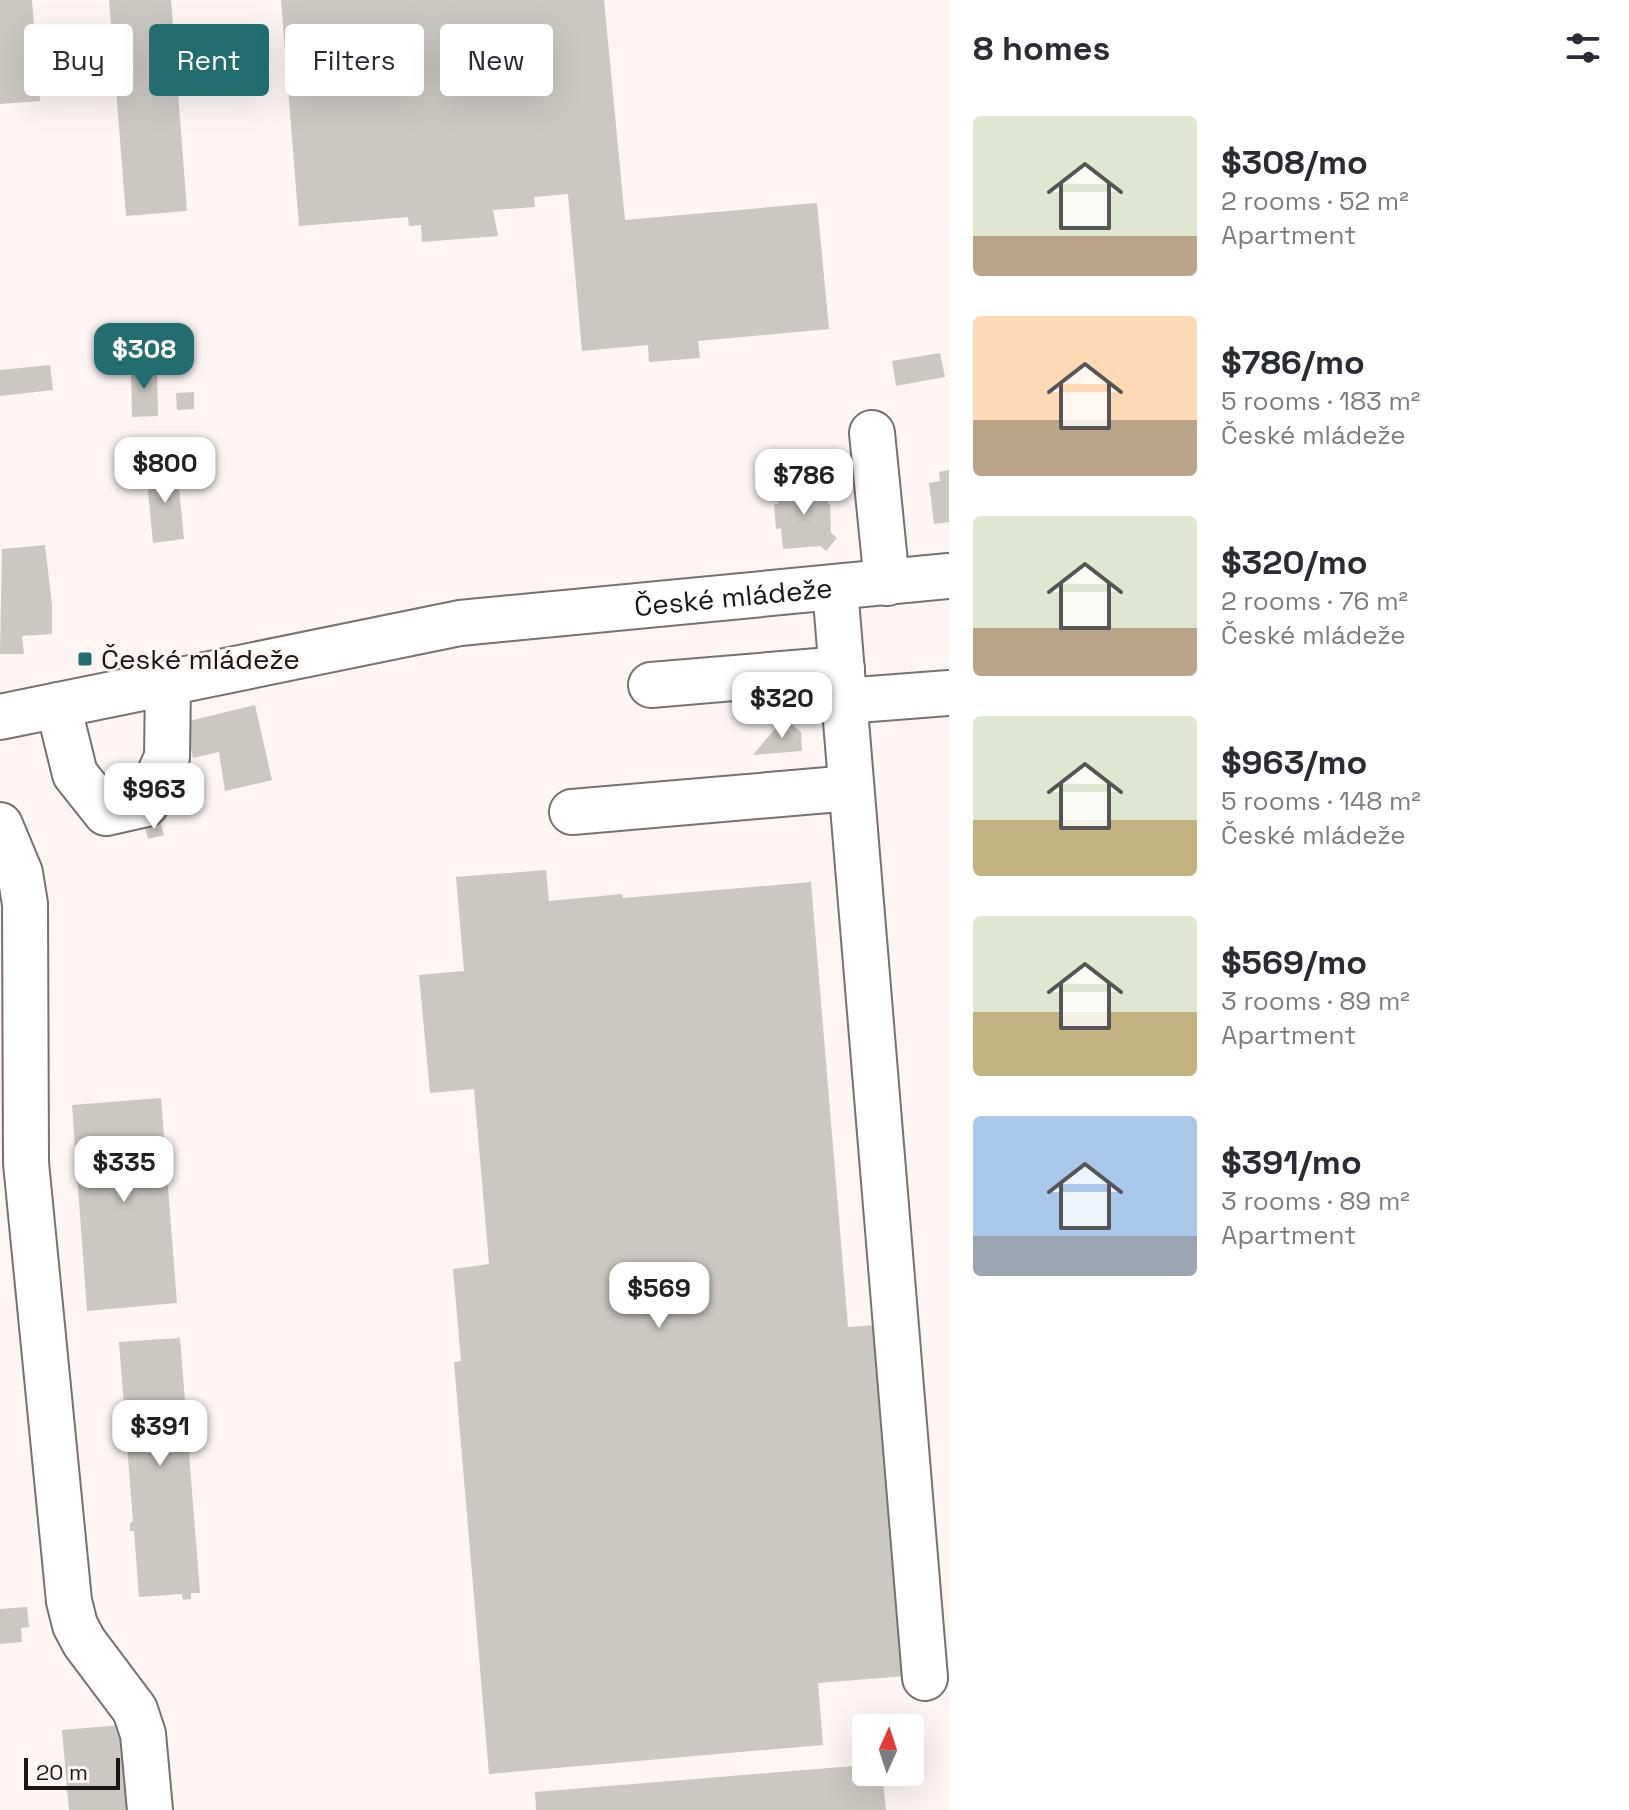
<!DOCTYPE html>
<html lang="en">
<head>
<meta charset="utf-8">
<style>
  body { margin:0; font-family:"Space Grotesk",sans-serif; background:#f7f7f7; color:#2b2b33; height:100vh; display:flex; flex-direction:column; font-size:30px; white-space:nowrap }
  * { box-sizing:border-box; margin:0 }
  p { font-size:26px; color:#7c7c81 }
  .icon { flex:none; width:44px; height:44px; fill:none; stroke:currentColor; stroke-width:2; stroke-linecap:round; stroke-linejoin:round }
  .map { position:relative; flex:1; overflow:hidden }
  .details { display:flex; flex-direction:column; background:#fff; width:680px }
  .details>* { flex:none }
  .top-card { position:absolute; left:24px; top:24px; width:760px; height:72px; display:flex; gap:16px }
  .needle { width:52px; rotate:3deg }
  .buttons { position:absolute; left:852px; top:1714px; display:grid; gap:16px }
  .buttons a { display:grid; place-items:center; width:72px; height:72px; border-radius:8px; background:#fff; box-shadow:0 8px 32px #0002; font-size:40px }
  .scale { position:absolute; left:24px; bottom:20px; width:96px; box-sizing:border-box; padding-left:8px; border:4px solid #191716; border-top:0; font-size:22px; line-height:28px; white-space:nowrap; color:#191716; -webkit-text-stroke:6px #fcf5f4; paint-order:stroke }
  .price { position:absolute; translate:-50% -68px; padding:0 18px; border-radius:16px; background:#fff; color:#222; font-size:26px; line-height:52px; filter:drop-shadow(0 2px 4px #0008) }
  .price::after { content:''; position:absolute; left:50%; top:48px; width:24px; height:18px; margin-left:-12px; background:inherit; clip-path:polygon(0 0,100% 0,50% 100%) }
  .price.active { background:#216d70; color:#fff }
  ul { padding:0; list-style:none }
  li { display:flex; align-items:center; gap:24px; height:200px; padding:0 24px }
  li span { display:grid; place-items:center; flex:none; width:224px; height:160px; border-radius:8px; color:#555 }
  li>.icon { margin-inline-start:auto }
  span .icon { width:96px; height:96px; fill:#fffc; stroke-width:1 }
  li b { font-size:34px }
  h2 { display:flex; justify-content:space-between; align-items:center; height:96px; padding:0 24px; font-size:34px }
  .pill { padding:0 28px; border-radius:8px; background:#fff; box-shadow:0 8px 32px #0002; font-size:28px; line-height:72px }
  .pill.active { background:#216d70; color:#fff }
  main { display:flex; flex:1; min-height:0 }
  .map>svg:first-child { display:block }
  .building { fill:#cbc7c3 }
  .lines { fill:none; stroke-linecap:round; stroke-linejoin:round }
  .minor-casing { stroke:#77716f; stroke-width:48 }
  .minor { stroke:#fff; stroke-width:44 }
  .poi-dot { fill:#216d70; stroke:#fcf5f4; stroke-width:3 }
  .labels { text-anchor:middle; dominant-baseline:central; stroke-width:6; stroke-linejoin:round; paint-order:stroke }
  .street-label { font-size:28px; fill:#191716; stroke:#fcf5f4 }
  .poi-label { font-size:28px; fill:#191716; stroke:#fcf5f4; text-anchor:start }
</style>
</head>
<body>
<main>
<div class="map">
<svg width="949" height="1810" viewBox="0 0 949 1810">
  <rect width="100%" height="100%" fill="#fcf5f4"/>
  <!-- building -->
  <path class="building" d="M0 0H32L40 101 0 104Z
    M109 0H171L187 211 126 216Z
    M281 0H604L625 220 817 203 829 329 698 341 700 358 649 362 648 345 582 351 568 194 534 197 535 207 493 210 498 236 422 242 421 225 409 226 408 217 299 226Z
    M940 353 945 377 896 386 892 361Z
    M50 365 53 390 0 396V370Z
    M157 365 158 416 132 417 131 366Z
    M194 392V409L177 410 176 393Z
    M177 468 184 539 153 543 146 470Z
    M949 470V522L934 524 929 483 940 481 939 472Z
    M802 479H811L812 486 826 485 828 504H830L831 533 837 538 826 551 821 546 783 549 781 528 776 529 774 504H778L777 489 803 488Z
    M45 545 52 605V634L22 636 24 654H0L2 549Z
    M255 705 272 780 225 791 219 752 193 758 185 722Z
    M784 718 801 732 802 751 753 755Z
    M160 822 164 835 148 839 145 828Z
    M546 870 549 901 622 894 623 898 811 882 848 1327 877 1325 906 1676 818 1683 823 1745 489 1774 454 1362 461 1361 453 1269 489 1264 474 1089 430 1093 419 975 464 971 456 877Z
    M161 1098 177 1303 87 1311 72 1105Z
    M180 1338 200 1593H191V1599L183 1600 182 1594 139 1597 134 1531H130V1523L133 1522 119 1342Z
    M27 1607 29 1627 21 1628 22 1642 0 1644V1609Z
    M122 1725 129 1810H69L62 1730Z
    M866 1765V1772H882L886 1810H536L535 1792Z"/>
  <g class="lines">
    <defs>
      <g id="minor">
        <path d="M872 433 887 583"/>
        <path d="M835 588 925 1678"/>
        <path d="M651 685 842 669"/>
        <path d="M844 701 949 693"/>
        <path d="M58 705 75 774 106 813 146 804 167 757 168 683"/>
        <path id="s1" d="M0 717 460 623 949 576"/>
        <path d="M572 812 851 788"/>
        <path d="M0 825 20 873 25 904 26 1163 69 1601 75 1625 84 1642 135 1710 143 1734 150 1810"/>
      </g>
    </defs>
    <!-- minor casing -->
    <use href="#minor" class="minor-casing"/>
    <!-- minor -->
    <use href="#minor" class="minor"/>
  </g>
  <!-- markers -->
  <rect class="poi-dot" x="77" y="651" width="16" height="16" rx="4"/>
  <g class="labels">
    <!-- street labels -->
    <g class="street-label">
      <text stroke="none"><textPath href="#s1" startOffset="744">České mládeže</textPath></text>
    </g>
    <!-- poi labels -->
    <g class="poi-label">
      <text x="101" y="659">České mládeže</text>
    </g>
  </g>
</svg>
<div class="buttons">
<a><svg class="needle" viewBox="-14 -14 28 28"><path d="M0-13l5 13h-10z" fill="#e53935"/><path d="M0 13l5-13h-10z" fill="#7c7c81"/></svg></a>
</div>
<div class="scale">20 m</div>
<b class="price active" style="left:144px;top:391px">$308</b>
<b class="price" style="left:165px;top:505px">$800</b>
<b class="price" style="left:804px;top:517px">$786</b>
<b class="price" style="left:782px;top:740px">$320</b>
<b class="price" style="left:154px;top:831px">$963</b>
<b class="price" style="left:124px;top:1204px">$335</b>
<b class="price" style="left:659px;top:1330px">$569</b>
<b class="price" style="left:160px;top:1468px">$391</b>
<div class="top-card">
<a class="pill">Buy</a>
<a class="pill active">Rent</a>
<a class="pill">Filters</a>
<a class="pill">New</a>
</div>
</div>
<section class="details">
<h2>8 homes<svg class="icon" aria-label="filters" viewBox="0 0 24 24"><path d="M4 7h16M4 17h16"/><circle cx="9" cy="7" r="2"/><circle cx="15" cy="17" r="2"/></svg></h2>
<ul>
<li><span style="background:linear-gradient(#dfe7d0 75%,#b9a48a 0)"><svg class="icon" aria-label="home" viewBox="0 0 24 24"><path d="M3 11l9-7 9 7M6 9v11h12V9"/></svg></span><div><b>$308/mo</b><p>2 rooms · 52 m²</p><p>Apartment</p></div></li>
<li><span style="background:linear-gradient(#ffd9b3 65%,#b9a48a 0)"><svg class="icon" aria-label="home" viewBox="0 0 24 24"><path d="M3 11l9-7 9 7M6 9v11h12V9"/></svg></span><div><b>$786/mo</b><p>5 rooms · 183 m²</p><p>České mládeže</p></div></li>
<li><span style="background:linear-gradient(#dfe7d0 70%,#b9a48a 0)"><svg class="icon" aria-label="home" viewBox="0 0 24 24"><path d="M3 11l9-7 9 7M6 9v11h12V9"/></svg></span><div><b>$320/mo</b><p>2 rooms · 76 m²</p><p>České mládeže</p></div></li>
<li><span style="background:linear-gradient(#dfe7d0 65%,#c2b280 0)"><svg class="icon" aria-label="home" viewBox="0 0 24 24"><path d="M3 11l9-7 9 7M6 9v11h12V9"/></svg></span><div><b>$963/mo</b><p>5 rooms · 148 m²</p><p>České mládeže</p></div></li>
<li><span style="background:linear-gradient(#dfe7d0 60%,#c2b280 0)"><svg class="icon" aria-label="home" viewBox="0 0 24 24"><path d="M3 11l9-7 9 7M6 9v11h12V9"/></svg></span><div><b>$569/mo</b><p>3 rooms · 89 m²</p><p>Apartment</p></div></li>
<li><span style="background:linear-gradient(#a9c7e8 75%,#9aa5b1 0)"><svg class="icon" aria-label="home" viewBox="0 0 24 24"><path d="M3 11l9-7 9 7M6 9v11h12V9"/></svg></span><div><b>$391/mo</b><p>3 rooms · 89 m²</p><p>Apartment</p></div></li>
</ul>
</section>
</main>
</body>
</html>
